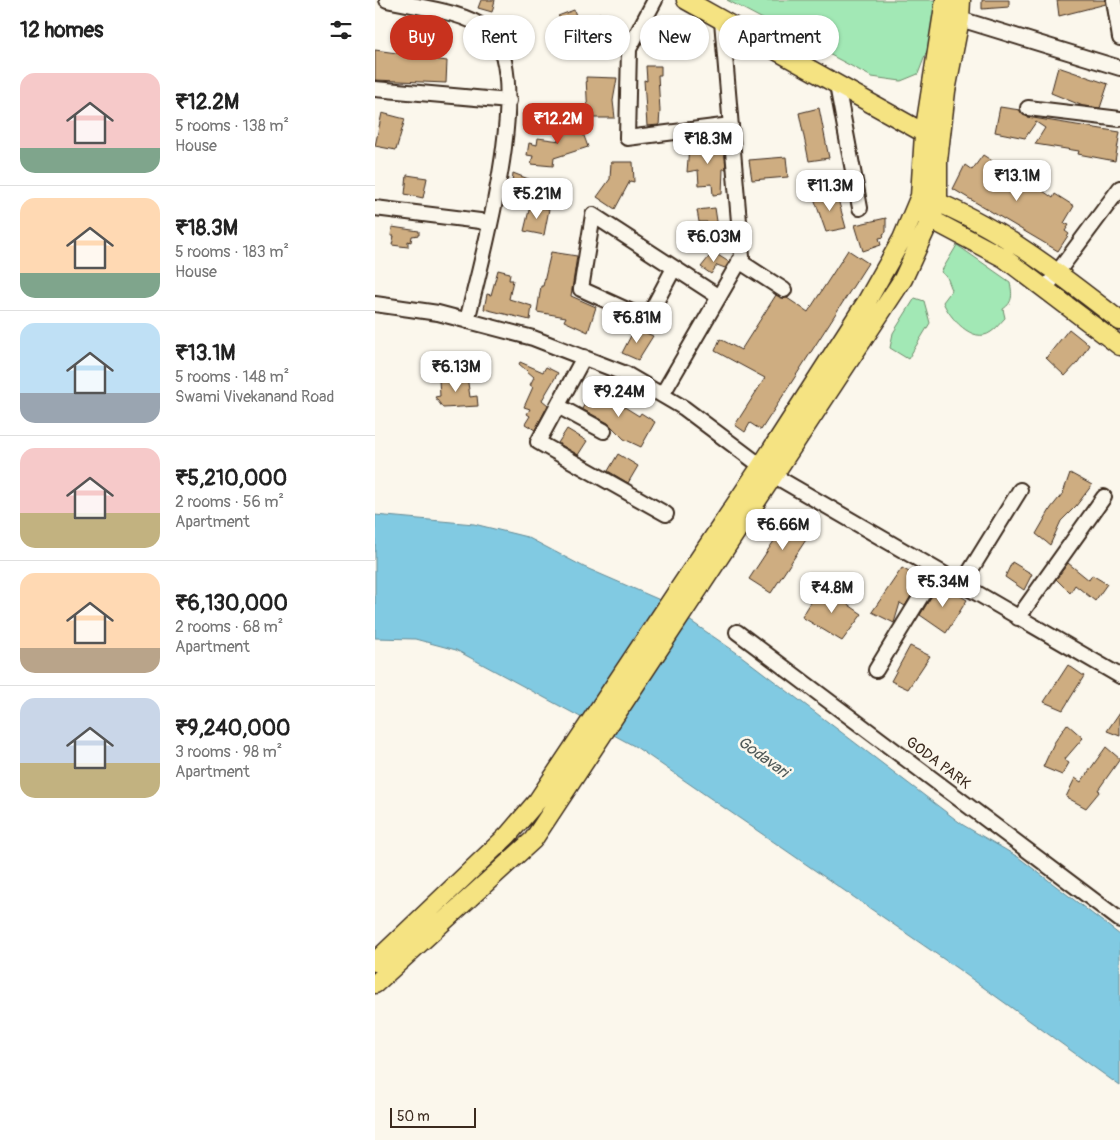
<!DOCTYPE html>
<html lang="en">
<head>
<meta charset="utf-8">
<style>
  body { margin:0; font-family:Pangolin,sans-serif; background:#f2f2f2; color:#222; height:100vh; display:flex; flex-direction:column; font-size:19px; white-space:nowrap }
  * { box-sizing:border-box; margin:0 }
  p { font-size:16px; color:#767676 }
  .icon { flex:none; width:28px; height:28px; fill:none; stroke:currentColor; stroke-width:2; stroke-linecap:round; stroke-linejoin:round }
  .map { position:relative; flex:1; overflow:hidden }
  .details { display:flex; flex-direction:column; background:#fff; width:375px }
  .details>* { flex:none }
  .guide { position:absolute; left:15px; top:15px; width:475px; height:45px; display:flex; gap:10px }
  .scale { position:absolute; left:15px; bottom:12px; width:86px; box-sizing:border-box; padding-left:5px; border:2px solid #3b2a1e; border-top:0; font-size:14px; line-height:18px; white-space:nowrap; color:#3b2a1e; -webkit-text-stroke:4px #fbf7ec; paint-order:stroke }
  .price { position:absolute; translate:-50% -42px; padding:0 11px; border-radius:10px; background:#fff; color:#222; font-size:16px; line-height:32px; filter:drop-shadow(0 1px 2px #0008) }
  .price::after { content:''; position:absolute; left:50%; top:30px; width:15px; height:11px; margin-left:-8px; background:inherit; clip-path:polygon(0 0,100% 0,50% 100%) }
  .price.selected { background:#c8321e; color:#fff }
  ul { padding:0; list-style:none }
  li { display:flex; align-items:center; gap:15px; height:125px; padding:0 20px }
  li+li { border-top:1px solid #e0e0e0 }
  li span { display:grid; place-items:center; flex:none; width:140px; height:100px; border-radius:15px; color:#555 }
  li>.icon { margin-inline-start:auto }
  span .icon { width:60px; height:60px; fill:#fffc; stroke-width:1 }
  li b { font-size:21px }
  h2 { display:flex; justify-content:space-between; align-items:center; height:60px; padding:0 20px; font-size:21px }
  .chip { padding:0 18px; border-radius:22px; background:#fff; box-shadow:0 1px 4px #0004; font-size:18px; line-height:45px }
  .chip.selected { background:#c8321e; color:#fff }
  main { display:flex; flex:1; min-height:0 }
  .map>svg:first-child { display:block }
  .green { fill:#a2e8b5; stroke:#6e896a }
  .water { fill:#81cae2; stroke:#658a94 }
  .building { fill:#cead81; stroke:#3b2a1e }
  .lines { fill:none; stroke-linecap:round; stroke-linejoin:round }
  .minor-casing { stroke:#3b2a1e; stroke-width:18 }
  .major-casing { stroke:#3b2a1e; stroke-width:21 }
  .minor { stroke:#fbf7ec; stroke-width:14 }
  .major { stroke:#f5e382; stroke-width:18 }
  .labels { text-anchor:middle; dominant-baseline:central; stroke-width:5; stroke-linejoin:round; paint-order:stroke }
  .street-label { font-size:15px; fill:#3b2a1e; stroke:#fbf7ec }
  .water-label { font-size:16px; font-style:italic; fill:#505a59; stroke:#fbf7ec }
</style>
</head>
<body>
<main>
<section class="details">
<h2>12 homes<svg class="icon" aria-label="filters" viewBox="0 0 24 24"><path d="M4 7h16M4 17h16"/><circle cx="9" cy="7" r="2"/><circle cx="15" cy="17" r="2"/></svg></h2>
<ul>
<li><span style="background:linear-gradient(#f6c9c9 75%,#7fa58c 0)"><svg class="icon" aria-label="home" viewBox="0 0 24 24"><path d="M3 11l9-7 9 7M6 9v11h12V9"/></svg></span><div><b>₹12.2M</b><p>5 rooms · 138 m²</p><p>House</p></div></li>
<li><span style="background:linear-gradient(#ffd9b3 75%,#7fa58c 0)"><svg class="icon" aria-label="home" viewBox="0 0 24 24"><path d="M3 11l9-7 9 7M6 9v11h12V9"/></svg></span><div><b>₹18.3M</b><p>5 rooms · 183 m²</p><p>House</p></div></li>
<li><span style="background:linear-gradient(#bfe0f5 70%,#9aa5b1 0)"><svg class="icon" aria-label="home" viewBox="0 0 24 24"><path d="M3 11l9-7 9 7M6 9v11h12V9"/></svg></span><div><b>₹13.1M</b><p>5 rooms · 148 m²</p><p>Swami Vivekanand Road</p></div></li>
<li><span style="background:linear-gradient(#f6c9c9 65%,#c2b280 0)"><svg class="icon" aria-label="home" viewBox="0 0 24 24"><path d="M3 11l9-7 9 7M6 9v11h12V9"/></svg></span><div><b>₹5,210,000</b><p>2 rooms · 56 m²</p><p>Apartment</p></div></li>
<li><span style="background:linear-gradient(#ffd9b3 75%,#b9a48a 0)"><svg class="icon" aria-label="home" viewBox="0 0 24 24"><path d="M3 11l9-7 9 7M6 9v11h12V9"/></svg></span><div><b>₹6,130,000</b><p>2 rooms · 68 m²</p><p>Apartment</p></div></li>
<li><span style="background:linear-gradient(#c9d6e8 65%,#c2b280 0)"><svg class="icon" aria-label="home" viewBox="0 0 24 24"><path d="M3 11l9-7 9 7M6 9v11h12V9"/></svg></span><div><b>₹9,240,000</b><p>3 rooms · 98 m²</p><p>Apartment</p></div></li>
</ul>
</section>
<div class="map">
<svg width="745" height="1140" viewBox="0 0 745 1140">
  <rect width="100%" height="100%" fill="#fbf7ec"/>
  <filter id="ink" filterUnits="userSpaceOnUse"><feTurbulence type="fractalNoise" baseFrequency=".02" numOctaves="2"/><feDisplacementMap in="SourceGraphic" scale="10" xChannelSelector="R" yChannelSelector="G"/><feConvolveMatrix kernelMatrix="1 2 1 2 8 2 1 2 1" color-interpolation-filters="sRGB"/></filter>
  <g filter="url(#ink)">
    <!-- green -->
    <path class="green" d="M352 0H562L555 43 543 74 526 81 497 77Z
      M582 245 635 282C637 293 639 302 628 309L630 318C625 323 621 329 616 332 598 345 574 317 568 302L577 290 572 277 566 272Z
      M540 298 549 301 555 323 533 359 515 348 518 333Z"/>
    <!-- water -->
    <path class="water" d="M0 515 99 524 152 537 209 567 285 600 365 655 588 825 643 857 745 935V1086L583 969 261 747 81 650 40 639 0 638Z"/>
    <!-- building -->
    <path class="building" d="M106 0H120L117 12 103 8Z
      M607 0H634V7L607 9Z
      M682 0H730L731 4 684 16Z
      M199 10 203 21 225 13 229 24 203 33 202 31 186 36 184 27 189 22 183 16Z
      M34 16 64 25 58 59 72 61 71 83 0 80V50L29 54Z
      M271 66H286V75H283L285 111 284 125 272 126 269 80 272 81Z
      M683 67 733 84 725 108 708 106 676 93Z
      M211 77 242 78 238 101 240 118H213Z
      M625 107 645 110 652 117 745 132 740 161 703 154 704 151 660 144 670 128 661 122 650 138 620 132Z
      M444 108 454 158 434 161 424 113Z
      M7 113 30 119 21 150 0 146Z
      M204 122 213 147 179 158 178 166 156 164 158 156 152 155 154 143 162 145 163 138 185 141 181 130Z
      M349 144 351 169H348L347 194 338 195 337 184 324 185 323 170 312 172 314 146H325V148Z
      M608 155 628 168 619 180 635 188 648 166V177L678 198 680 194 699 206 689 223 694 225 690 231 694 234 683 251 578 189 590 165 597 170Z
      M411 157 413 177 377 180 374 160Z
      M236 162H258L259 182 255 181 240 209 222 197 235 179Z
      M138 173 156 180 155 195 136 193Z
      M32 175 52 178 48 198 30 194Z
      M461 192 471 228 451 232 439 198Z
      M155 206 174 209 169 235 149 231Z
      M340 208 343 228 333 230 332 222H324L322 210Z
      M511 218V232L508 234 509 237 504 238 506 245 488 251 480 225Z
      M17 227 44 231V235L37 236 36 242 33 241V247L17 245 19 236H16Z
      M473 250 493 263 386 430 375 423 370 432 360 425 390 378 340 351 345 339 366 350 401 295 412 298 433 312Z
      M176 252 202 256 196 296 221 307 213 332 189 321 191 317 162 312 166 286H168Z
      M338 252 354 262 350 268 342 265 336 274 326 267Z
      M123 270 135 273 134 280H138L134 299 157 306 155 320 109 309 112 294 116 295Z
      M260 328 278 336 263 360 247 353Z
      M694 329 714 345 703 362 690 376 671 358Z
      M145 362 168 372 171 367 183 373 167 400 173 405 160 430 150 424 155 416 152 414 155 409 149 407 158 387 155 385 159 377 144 364Z
      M92 376 95 397 102 396 103 406 68 408 60 397 65 396 64 380Z
      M219 388 264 416 266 413 280 422 266 447 249 439 233 423 207 409Z
      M192 429 212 441 203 455 183 443Z
      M243 454 263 466 253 483 233 471Z
      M695 473 717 485 701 506 686 521 675 545 661 534 676 508 688 493Z
      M420 509 442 523 396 593 374 579Z
      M637 562 657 574 649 590 630 577Z
      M693 563 714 580 717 575 732 584 720 601 700 585 695 593 681 579Z
      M527 568 546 579 530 606 525 603 519 623 497 612Z
      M568 585 592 600 571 633 545 615 561 589 564 591Z
      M446 586 487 614 467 641 427 617Z
      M535 646 555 656 533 689 516 681Z
      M693 665 709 676 688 710 669 702Z
      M745 712V736L732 731Z
      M692 724 708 738 689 760 694 763 687 775 668 767 679 743Z
      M731 747 745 759 723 790 725 791 711 808 691 797 700 778 706 782Z"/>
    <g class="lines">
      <defs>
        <path id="minor" d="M12 0C43 7 88 11 113 30 162 71 105 265 92 321
          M280 0 254 49 252 138 356 125
          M739 0 745 38
          M585 19 745 68
          M462 85 485 208
          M0 89 134 101
          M653 108 745 119
          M0 208 105 221 115 225
          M364 261 409 290
          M299 268 272 319 206 289 218 215 344 297
          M670 289 745 188
          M0 304 63 313 158 338 251 374 309 408 398 475 745 676
          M209 357 163 442 291 514
          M287 395 367 257 347 21
          M183 406 229 431
          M587 584 645 490
          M643 618 729 497
          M362 632 745 920
          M501 670 562 570"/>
        <path id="major" d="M311 0 558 138
          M552 198C624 226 685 274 745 321
          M546 214 629 258 745 346
          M0 962 133 835 163 800 386 466 492 301 527 239 545 196 549 134 570 0
          M0 984 158 840 528 279 563 203V161L571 91 585 19 586 0"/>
      </defs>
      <!-- minor casing -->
      <use href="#minor" class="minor-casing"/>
      <!-- major casing -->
      <use href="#major" class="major-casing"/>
      <!-- minor -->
      <use href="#minor" class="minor"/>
      <!-- major -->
      <use href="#major" class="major"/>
    </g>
  </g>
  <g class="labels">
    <!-- street labels -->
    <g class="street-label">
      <text transform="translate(563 763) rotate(37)">GODA PARK</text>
    </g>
    <!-- water labels -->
    <g class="water-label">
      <text transform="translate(388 757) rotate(36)">Godavari</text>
    </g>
  </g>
</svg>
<div class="scale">50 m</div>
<b class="price selected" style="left:183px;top:145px">₹12.2M</b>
<b class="price" style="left:333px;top:165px">₹18.3M</b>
<b class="price" style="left:642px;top:202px">₹13.1M</b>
<b class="price" style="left:455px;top:212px">₹11.3M</b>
<b class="price" style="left:162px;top:220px">₹5.21M</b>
<b class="price" style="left:339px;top:263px">₹6.03M</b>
<b class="price" style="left:262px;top:344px">₹6.81M</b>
<b class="price" style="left:81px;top:393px">₹6.13M</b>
<b class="price" style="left:244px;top:418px">₹9.24M</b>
<b class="price" style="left:408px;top:551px">₹6.66M</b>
<b class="price" style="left:568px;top:608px">₹5.34M</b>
<b class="price" style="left:457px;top:614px">₹4.8M</b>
<div class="guide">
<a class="chip selected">Buy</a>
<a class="chip">Rent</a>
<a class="chip">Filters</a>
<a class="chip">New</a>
<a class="chip">Apartment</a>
</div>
</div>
</main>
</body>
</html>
